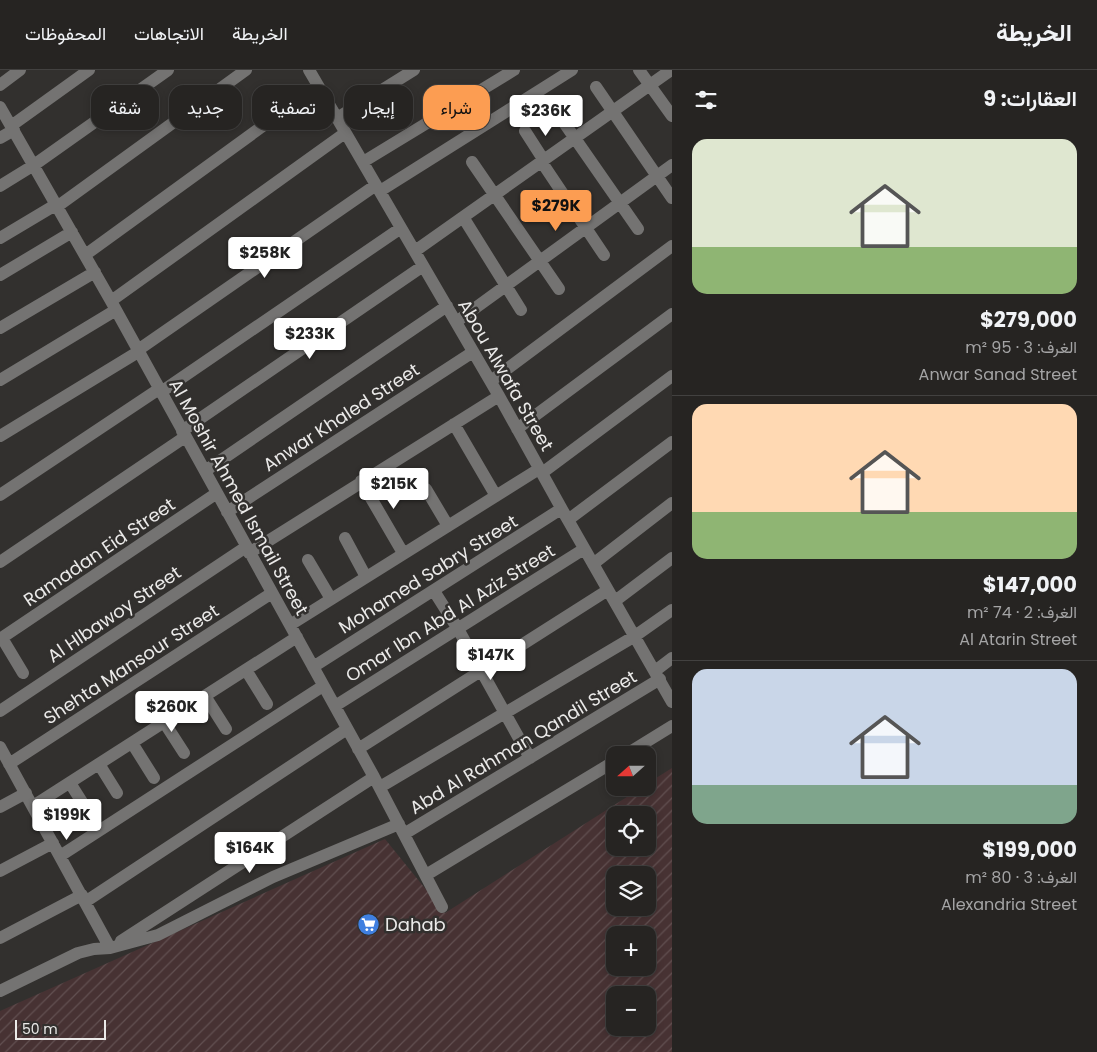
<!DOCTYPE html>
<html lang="ar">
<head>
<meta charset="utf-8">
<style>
  body { margin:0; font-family:Poppins,Vazirmatn,sans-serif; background:#32302f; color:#f1f3f6; direction:rtl; height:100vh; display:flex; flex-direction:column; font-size:19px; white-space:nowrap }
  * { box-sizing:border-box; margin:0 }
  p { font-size:16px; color:#a4a4a5 }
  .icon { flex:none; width:28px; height:28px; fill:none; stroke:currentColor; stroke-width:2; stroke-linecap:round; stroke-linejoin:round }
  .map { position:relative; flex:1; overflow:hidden; direction:ltr }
  .sheet { display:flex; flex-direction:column; background:#262422; width:425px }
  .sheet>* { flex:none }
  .banner { position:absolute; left:15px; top:15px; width:475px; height:45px; direction:rtl; display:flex; gap:10px }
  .needle { width:32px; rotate:249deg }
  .controls { position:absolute; left:606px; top:676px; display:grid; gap:10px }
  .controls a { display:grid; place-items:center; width:50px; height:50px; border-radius:10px; background:#262422; box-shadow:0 2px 8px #0003,0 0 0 1px #424140; font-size:25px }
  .scale { position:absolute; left:15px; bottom:12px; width:91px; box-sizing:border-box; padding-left:5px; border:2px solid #ebeae9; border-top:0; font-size:14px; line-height:18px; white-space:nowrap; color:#ebeae9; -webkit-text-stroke:4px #32302e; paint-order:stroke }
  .price { position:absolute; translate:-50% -42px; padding:0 11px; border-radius:5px; background:#fff; color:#222; font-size:16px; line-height:32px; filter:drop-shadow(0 1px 2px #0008) }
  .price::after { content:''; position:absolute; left:50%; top:30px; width:15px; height:11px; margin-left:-8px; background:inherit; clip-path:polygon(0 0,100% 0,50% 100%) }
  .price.selected { background:#fc9d52; color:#111 }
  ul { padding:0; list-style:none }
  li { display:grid; align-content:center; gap:10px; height:265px; padding:0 20px }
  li+li { border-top:1px solid #424140 }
  li span { display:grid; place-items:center; height:155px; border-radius:15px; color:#555 }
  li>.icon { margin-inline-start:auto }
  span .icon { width:90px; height:90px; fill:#fffc; stroke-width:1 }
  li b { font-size:21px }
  h2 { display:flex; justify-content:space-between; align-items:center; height:60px; padding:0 20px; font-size:21px }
  .tag { padding:0 18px; border-radius:15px; background:#262422; box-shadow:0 2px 8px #0003,0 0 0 1px #424140; font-size:18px; line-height:45px }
  .tag.selected { background:#fc9d52; color:#111 }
  header { display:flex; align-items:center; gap:30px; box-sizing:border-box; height:70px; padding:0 25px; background:#262422; border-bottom:1px solid #424140 }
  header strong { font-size:24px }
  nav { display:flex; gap:28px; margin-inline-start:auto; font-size:18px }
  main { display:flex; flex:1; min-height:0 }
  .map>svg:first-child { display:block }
  .industrial { fill:url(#industrial-furrows); fill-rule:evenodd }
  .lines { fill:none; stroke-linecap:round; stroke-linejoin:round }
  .minor { stroke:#747372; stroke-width:12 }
  .labels { text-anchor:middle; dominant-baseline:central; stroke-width:5; stroke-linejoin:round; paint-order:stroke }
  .street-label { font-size:18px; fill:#ebeae9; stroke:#32302e }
  .poi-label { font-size:18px; fill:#ebeae9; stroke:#32302e; text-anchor:start }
</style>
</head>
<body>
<header>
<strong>الخريطة</strong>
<nav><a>الخريطة</a><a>الاتجاهات</a><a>المحفوظات</a></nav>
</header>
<main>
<section class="sheet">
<h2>العقارات: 9<svg class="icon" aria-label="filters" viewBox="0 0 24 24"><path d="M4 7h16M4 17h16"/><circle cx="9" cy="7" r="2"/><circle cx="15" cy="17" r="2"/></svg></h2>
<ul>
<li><span style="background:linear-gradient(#dfe7d0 70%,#8fb573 0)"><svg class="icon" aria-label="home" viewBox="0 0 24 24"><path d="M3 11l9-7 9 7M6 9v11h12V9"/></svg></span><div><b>$279,000</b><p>الغرف: 3 · 95 m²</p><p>Anwar Sanad Street</p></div></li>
<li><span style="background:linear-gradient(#ffd9b3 70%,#8fb573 0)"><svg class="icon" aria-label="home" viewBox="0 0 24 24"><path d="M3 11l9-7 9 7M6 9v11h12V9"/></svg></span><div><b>$147,000</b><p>الغرف: 2 · 74 m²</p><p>Al Atarin Street</p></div></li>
<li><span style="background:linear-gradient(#c9d6e8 75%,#7fa58c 0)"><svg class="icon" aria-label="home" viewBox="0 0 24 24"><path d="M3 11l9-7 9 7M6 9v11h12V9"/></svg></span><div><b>$199,000</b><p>الغرف: 3 · 80 m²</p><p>Alexandria Street</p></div></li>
</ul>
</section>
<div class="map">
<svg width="672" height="982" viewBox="0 0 672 982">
  <defs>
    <pattern id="industrial-furrows" width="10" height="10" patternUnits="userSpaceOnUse" patternTransform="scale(1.25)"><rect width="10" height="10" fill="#473233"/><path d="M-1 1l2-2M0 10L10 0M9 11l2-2" fill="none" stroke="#625051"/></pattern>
  </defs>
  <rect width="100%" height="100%" fill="#32302e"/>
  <!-- industrial -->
  <path class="industrial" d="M672 698V982H0V941L385 769 445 843 641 718H648V713ZM615 745H648V778H615ZM615 805H648V838H615ZM615 865H648V898H615ZM615 925H648V958H615Z"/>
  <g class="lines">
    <!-- minor -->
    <path class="minor" d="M309 0 499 326 564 443 672 632
      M639 0 672 46
      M0 15 20 0
      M596 17 672 128
      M0 37 111 231 374 707 442 837
      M558 44 638 159
      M337 48 414 0
      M11 56 89 0
      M525 61 543 89
      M0 68 14 60
      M541 91 604 185
      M363 92 514 0
      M472 92 559 219
      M0 116 34 95 168 0
      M380 121 572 0
      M58 136 246 0
      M463 147 521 240
      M0 168 57 134
      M415 181 671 0
      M85 185 318 16
      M0 205 72 162
      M111 231 345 63
      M456 252 672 95
      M0 258 95 202
      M138 280 376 115
      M0 310 116 240
      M491 311 672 176
      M161 322 401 158
      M454 354 496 426
      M517 359 672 244
      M182 361 423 196
      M0 366 138 282
      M205 401 447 236
      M542 403 672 306
      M361 411 403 483
      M426 419 448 456
      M0 425 159 319
      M227 442 473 282
      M568 450 672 372
      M345 468 366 507
      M249 483 499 326
      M308 490 331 529
      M0 492 185 367
      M593 494 672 433
      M434 521 458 559 530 688
      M615 531 672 488
      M290 555 539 399
      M2 568 23 603
      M0 569 217 423
      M313 597 561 439
      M246 600 267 634
      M655 601 672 588
      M205 626 226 659
      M335 636 584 479
      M0 641 246 477
      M164 652 184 683
      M132 673 154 708
      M0 677 110 878
      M358 679 608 520
      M625 685 672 656
      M9 694 272 523
      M99 694 117 723
      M70 713 87 740
      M380 717 635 566 672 540
      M33 736 297 567
      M0 737 26 723
      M404 764 660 609
      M60 786 323 616
      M0 801 53 773
      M426 805 615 691
      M85 832 347 659
      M0 868 82 825
      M121 871 374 707
      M0 921 78 883 94 879 110 878 158 865 273 807 399 754"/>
  </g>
  <!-- icons -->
  <defs>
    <symbol id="supermarket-disc" viewBox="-11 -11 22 22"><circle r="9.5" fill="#3f7fe0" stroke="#32302e"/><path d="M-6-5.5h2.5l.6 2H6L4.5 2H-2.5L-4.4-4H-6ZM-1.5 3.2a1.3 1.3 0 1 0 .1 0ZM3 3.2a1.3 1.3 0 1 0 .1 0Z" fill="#fff"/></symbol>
  </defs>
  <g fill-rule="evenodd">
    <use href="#supermarket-disc" x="356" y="842" width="25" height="25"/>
  </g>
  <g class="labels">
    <!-- street labels -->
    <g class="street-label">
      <text transform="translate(506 305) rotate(60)">Abou Alwafa Street</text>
      <text transform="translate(341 347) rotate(-33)">Anwar Khaled Street</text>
      <text transform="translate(239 427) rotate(61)">Al Moshir Ahmed Ismail Street</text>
      <text transform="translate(99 482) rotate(-34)">Ramadan Eid Street</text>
      <text transform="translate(428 504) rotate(-32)">Mohamed Sabry Street</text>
      <text transform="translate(450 543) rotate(-32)">Omar Ibn Abd Al Aziz Street</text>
      <text transform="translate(114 544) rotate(-34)">Al Hlbawoy Street</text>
      <text transform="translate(131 594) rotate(-33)">Shehta Mansour Street</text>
      <text transform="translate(523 672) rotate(-31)">Abd Al Rahman Qandil Street</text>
    </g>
    <!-- poi labels -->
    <g class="poi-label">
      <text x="385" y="854">Dahab</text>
    </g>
  </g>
</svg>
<div class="controls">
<a><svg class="needle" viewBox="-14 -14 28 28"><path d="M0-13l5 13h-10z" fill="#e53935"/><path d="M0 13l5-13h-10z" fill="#a4a4a5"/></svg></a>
<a><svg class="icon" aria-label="locate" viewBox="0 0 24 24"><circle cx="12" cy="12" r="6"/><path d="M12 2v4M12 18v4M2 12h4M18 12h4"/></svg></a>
<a><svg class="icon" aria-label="layers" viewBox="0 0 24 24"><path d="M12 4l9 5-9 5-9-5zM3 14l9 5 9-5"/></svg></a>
<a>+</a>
<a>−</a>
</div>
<div class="scale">50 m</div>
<b class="price" style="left:546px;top:67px">$236K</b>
<b class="price selected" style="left:556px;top:162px">$279K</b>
<b class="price" style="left:265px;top:209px">$258K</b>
<b class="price" style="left:310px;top:290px">$233K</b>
<b class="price" style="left:394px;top:440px">$215K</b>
<b class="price" style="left:491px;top:611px">$147K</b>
<b class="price" style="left:172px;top:663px">$260K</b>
<b class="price" style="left:67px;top:771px">$199K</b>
<b class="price" style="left:250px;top:804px">$164K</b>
<div class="banner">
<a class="tag selected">شراء</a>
<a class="tag">إيجار</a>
<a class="tag">تصفية</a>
<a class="tag">جديد</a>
<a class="tag">شقة</a>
</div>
</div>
</main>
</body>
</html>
